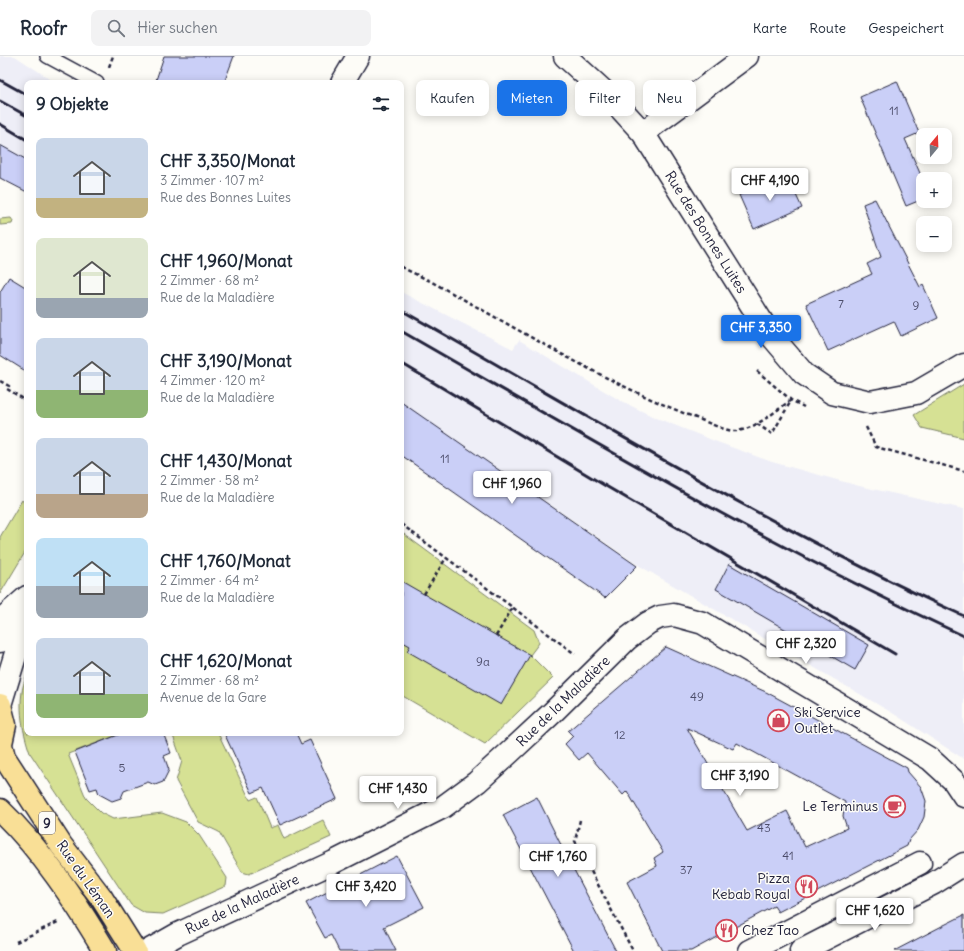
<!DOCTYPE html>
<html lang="de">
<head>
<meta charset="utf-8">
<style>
  body { margin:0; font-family:Delius,sans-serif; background:#f2f2f3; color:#1f2937; height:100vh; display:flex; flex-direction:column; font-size:15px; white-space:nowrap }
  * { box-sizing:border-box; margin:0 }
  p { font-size:13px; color:#747a83 }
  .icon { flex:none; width:22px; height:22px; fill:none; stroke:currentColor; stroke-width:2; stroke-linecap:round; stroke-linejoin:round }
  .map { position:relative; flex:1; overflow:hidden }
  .drawer { position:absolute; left:24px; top:24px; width:380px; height:656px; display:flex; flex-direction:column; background:#fff; border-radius:8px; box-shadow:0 2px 10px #0003 }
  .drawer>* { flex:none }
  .banner { position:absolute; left:416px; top:24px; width:380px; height:36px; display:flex; gap:8px }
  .needle { width:26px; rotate:19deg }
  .controls { position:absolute; left:916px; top:72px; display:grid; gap:8px }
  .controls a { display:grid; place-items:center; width:36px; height:36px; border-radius:8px; background:#fff; box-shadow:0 2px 10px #0003; font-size:20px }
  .price { position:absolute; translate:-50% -34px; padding:0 9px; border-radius:4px; background:#fff; color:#222; font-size:13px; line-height:26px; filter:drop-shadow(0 1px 2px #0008) }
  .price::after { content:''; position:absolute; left:50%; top:24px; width:12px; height:9px; margin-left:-6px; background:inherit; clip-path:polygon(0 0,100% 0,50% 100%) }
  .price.on { background:#1a73e8; color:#fff }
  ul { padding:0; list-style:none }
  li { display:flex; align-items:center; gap:12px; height:100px; padding:0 12px }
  li span { display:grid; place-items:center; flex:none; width:112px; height:80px; border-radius:8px; color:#555 }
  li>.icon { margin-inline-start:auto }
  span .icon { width:48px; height:48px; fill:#fffc; stroke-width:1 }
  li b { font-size:17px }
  h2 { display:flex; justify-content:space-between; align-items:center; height:48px; padding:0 12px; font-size:17px }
  .pill { padding:0 14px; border-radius:8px; background:#fff; box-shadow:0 2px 10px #0003; font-size:14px; line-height:36px }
  .pill.on { background:#1a73e8; color:#fff }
  header { display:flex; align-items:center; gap:24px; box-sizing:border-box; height:56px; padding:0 20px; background:#fff; border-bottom:1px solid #e0e1e3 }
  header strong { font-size:19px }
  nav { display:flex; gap:22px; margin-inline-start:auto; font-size:14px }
  .search { width:280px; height:36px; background:#f2f2f3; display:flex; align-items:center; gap:10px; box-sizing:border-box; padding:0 14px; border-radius:8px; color:#747a83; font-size:15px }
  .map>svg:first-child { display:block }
  .built { fill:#eeeef7 }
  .green { fill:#d6e194; stroke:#7c8268 }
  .building { fill:#cacff7; stroke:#22223b; fill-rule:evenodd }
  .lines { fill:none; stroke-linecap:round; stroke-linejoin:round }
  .lane-casing { stroke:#22223b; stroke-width:16 }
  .street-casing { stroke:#22223b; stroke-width:25 }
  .secondary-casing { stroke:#22223b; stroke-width:25 }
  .primary-casing { stroke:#22223b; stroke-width:25 }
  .path { stroke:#22223b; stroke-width:2.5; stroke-dasharray:4 3; stroke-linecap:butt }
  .lane { stroke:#fdfcf7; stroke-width:13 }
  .street { stroke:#fdfcf7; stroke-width:22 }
  .secondary { stroke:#fdfcf7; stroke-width:22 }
  .primary { stroke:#f9df96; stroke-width:22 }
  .rail { stroke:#22223b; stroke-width:3 }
  .labels { text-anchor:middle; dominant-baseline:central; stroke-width:3; stroke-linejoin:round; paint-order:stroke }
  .number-label { font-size:12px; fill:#4c4d6a }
  .shield { fill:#fdfcf7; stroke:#646373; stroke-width:1 }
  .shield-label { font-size:13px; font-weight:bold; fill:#22223b }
  .street-label { font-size:14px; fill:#22223b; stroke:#fdfcf7 }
  .poi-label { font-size:14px; fill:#22223b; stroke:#fdfcf7; text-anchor:start }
</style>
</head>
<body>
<header>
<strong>Roofr</strong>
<div class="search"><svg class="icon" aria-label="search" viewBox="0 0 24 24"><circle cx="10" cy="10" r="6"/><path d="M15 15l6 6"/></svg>Hier suchen</div>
<nav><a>Karte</a><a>Route</a><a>Gespeichert</a></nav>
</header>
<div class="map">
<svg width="964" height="895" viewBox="0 0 964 895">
  <rect width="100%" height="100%" fill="#fdfcf7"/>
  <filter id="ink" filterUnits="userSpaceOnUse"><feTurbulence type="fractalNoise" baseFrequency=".025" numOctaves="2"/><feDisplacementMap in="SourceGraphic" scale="8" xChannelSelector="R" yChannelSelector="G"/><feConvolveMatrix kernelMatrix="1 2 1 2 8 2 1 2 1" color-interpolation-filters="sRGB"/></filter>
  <g filter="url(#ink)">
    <!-- built -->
    <path class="built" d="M0 0H15L56 27H27V104L0 89Z
      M401 236 513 293 519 284 621 345 654 361 712 384 772 406 859 430 964 453V703L894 658 638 509 401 346Z"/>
    <!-- green -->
    <path class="green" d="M11 162 13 165 12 168 0 169V163Z
      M964 328V382L922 372 914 359Z
      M22 444 27 450V493L0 538V481Z
      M401 476 534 574 539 587 530 599 553 622 485 688 401 639Z
      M27 619V677H123L68 698 86 742 101 757 113 763 162 757 186 766 199 779 227 822 226 830 163 858 145 857 131 849 30 697C22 674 16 643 27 619Z
      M172 677H218L250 744 257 741 270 772 278 769 284 783 323 764 331 781 249 818 242 816 219 776 198 766 176 725 182 705Z"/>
    <!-- building -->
    <path class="building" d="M164 0H234L224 27H155Z
      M897 25 919 77 905 83 923 124V143L906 150 860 41Z
      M0 89 27 104V136L0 122Z
      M787 119 802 152 754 173 739 139Z
      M875 143 920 231 923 229 938 262 901 280 894 265 828 295 806 248 872 218 867 208 881 201 863 148Z
      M9 221 27 232V316L0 299V236Z
      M401 346 637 510 605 542 401 399Z
      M729 508 869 589 855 614 716 533Z
      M401 525 530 599 501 649 407 595 410 590 401 585Z
      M666 591 766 636 907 712 908 716 921 731 926 745 924 761 918 774 909 784 907 790 778 856 774 850 691 895H662L627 826 657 810 654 802 663 796 627 735 623 739 587 697 579 704 565 688 573 680 568 675ZM687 672 733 693 737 687 845 746 843 760 847 772 805 791 787 755 747 775Z
      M123 677H163L171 697 164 700 169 714 163 726 155 729 148 726 124 735 121 742 112 745 99 738 97 732 90 734 75 696Z
      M224 677H296L301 688 310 684 337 743 280 769 263 732 252 737Z
      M537 741 558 783 616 895H574L503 759Z
      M397 800 424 851 384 871 396 895H339L331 879 325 882 306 847Z
      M964 859V895H894L942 870Z"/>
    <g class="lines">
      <defs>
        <path id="lane" d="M47 0 97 27"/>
        <path id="street" d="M565 0 610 41 643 77 769 277 804 318 832 337 870 346 916 337 964 309
          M643 77 747 0
          M148 895 178 878 334 806 443 751 477 726 510 696 552 657 627 583 648 567 660 561 674 559 703 567 930 703 954 725 964 740
          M750 895 920 807"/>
        <path id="secondary" d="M342 27 358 0
          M0 565 27 541
          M0 585 25 564
          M0 649 27 561
          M801 895 934 827 964 808"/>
        <path id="primary" d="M0 649 5 669 0 692
          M1 689 4 701 61 789 101 841 135 895
          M0 754C42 794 75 845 105 895"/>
      </defs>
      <!-- lane casing -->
      <use href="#lane" class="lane-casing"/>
      <!-- street casing -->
      <use href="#street" class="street-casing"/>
      <!-- secondary casing -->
      <use href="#secondary" class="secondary-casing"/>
      <!-- primary casing -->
      <use href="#primary" class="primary-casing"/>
      <!-- path -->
      <path class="path" d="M109 11 113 0
        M401 211 430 225C517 272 603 326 696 362 705 365 727 376 736 375 754 374 777 354 791 344
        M757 315 791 344 804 351
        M0 325 9 330 7 333 27 345
        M757 368 772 378 791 345
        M866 371 876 391 964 415
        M401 468 575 598
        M424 538 446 502
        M496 580 513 551
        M580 764 575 785 633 895
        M16 886 58 866"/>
      <!-- lane -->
      <use href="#lane" class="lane"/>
      <!-- street -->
      <use href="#street" class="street"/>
      <!-- secondary -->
      <use href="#secondary" class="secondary"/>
      <!-- primary -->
      <use href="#primary" class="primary"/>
      <!-- rail -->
      <path class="rail" d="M0 24 27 39
        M0 45 27 60
        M0 68 27 84
        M401 254C587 359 769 471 964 560
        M401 275C586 381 770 491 964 580
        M401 307 604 429 895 598"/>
    </g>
  </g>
  <!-- icons -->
  <defs>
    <symbol id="shop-ring" viewBox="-11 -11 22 22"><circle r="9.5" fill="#fdfcf7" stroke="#d1495b" stroke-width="1.5"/><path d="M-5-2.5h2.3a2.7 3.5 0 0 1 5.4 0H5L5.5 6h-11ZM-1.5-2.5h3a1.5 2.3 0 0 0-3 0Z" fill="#d1495b"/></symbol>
    <symbol id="cafe-ring" viewBox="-11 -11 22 22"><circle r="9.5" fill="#fdfcf7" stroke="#d1495b" stroke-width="1.5"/><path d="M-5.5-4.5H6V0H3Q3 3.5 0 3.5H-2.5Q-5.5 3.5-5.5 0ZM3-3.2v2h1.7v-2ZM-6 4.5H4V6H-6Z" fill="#d1495b"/></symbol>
    <symbol id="restaurant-ring" viewBox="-11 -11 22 22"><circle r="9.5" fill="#fdfcf7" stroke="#d1495b" stroke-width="1.5"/><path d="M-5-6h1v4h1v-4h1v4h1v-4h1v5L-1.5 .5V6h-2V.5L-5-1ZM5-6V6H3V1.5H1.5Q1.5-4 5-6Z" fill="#d1495b"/></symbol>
  </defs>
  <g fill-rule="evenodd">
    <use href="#shop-ring" x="766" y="652" width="25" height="25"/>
    <use href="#cafe-ring" x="882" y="738" width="25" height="25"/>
    <use href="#restaurant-ring" x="794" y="818" width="25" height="25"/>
    <use href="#restaurant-ring" x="714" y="862" width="25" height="25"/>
  </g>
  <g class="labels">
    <!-- number labels -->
    <g class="number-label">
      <text x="894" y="54">11</text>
      <text x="841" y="247">7</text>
      <text x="916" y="249">9</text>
      <text x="445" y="402">11</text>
      <text x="483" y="605">9a</text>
      <text x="697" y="640">49</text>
      <text x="620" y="678">12</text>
      <text x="122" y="711">5</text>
      <text x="764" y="771">43</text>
      <text x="788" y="799">41</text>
      <text x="686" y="813">37</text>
    </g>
    <!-- shield labels -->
    <rect class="shield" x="39" y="756" width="16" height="22" rx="3"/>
    <g class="shield-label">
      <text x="47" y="767">9</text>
    </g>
    <!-- street labels -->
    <g class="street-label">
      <text transform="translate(706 176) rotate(58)">Rue des Bonnes Luites</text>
      <text transform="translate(563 645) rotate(-44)">Rue de la Maladière</text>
      <text transform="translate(86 823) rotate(55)">Rue du Léman</text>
      <text transform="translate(242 848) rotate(-25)">Rue de la Maladière</text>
    </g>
    <!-- poi labels -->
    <g class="poi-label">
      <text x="794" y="656">Ski Service<tspan x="794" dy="16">Outlet</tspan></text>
      <text x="878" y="750" text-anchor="end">Le Terminus</text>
      <text x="790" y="822" text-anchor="end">Pizza<tspan x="790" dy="16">Kebab Royal</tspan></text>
      <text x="742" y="874">Chez Tao</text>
    </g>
  </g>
</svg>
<div class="controls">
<a><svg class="needle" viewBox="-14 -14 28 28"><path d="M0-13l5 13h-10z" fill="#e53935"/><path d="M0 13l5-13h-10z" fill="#747a83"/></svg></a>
<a>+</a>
<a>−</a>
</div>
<b class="price" style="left:770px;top:146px">CHF 4,190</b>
<b class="price on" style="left:761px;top:293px">CHF 3,350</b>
<b class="price" style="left:512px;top:449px">CHF 1,960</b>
<b class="price" style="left:806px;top:609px">CHF 2,320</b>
<b class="price" style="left:740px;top:741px">CHF 3,190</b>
<b class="price" style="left:398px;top:754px">CHF 1,430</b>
<b class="price" style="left:558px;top:822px">CHF 1,760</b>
<b class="price" style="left:366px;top:852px">CHF 3,420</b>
<b class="price" style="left:875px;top:876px">CHF 1,620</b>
<div class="banner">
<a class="pill">Kaufen</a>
<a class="pill on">Mieten</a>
<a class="pill">Filter</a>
<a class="pill">Neu</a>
</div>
<section class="drawer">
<h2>9 Objekte<svg class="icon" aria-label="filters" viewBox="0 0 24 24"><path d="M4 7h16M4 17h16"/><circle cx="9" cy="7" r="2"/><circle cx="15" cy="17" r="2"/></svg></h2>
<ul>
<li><span style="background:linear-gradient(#c9d6e8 75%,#c2b280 0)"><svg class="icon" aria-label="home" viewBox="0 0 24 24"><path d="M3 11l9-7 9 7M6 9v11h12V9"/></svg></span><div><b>CHF 3,350/Monat</b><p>3 Zimmer · 107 m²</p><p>Rue des Bonnes Luites</p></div></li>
<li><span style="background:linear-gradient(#dfe7d0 75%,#9aa5b1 0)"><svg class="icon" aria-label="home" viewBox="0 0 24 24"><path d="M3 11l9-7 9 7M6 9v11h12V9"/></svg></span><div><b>CHF 1,960/Monat</b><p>2 Zimmer · 68 m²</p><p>Rue de la Maladière</p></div></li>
<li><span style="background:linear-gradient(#c9d6e8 65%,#8fb573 0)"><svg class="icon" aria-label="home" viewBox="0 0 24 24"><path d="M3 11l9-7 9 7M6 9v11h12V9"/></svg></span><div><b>CHF 3,190/Monat</b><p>4 Zimmer · 120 m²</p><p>Rue de la Maladière</p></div></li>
<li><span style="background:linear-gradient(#c9d6e8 70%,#b9a48a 0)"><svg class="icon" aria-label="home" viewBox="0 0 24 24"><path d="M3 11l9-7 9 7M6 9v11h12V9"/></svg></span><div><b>CHF 1,430/Monat</b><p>2 Zimmer · 58 m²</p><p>Rue de la Maladière</p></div></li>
<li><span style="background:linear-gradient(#bfe0f5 60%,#9aa5b1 0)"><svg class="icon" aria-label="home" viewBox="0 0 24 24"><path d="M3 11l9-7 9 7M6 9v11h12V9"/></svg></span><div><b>CHF 1,760/Monat</b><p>2 Zimmer · 64 m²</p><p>Rue de la Maladière</p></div></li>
<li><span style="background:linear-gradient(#c9d6e8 70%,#8fb573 0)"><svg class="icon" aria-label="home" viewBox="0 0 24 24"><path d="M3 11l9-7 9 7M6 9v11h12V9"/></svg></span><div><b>CHF 1,620/Monat</b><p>2 Zimmer · 68 m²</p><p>Avenue de la Gare</p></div></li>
</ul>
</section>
</div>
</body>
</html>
